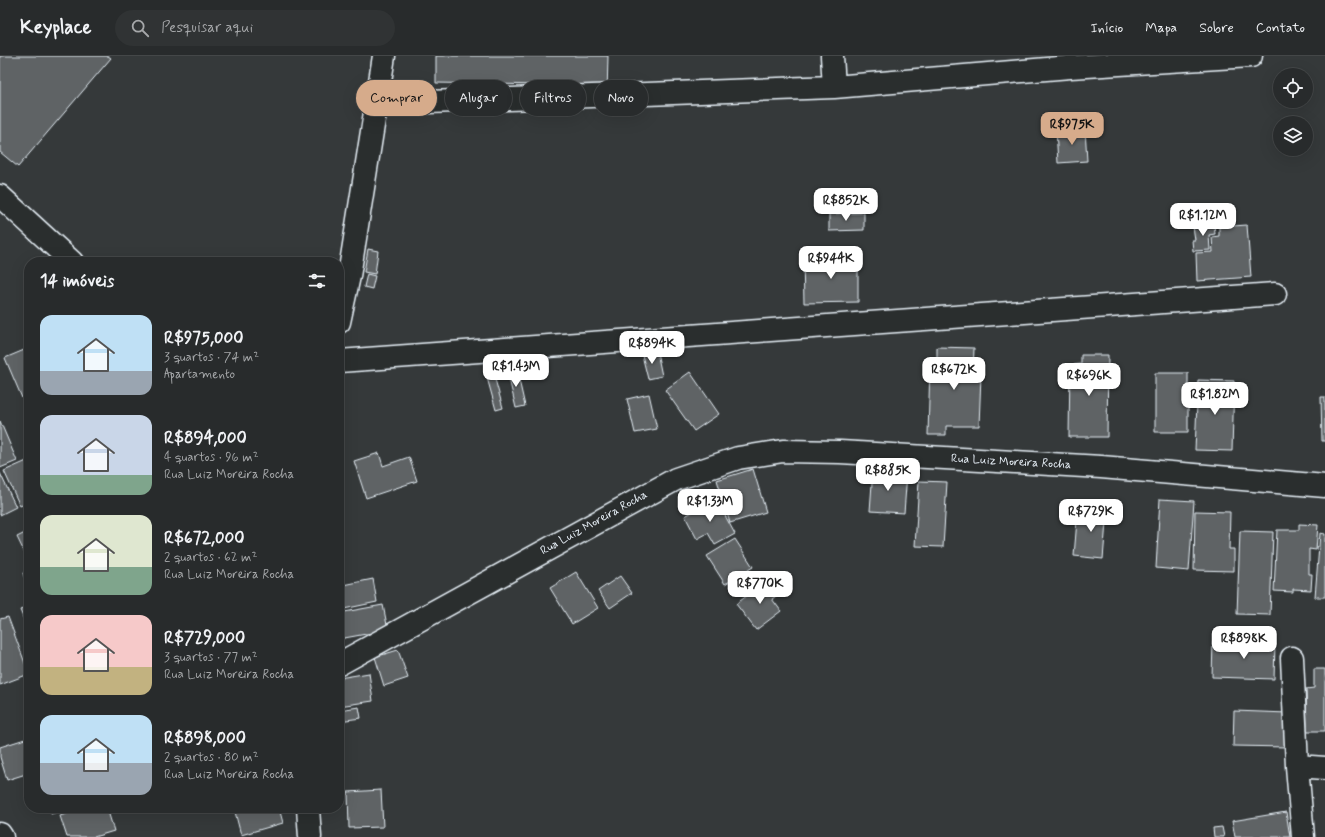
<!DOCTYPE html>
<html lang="pt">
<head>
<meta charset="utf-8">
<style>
  body { margin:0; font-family:Mynerve,sans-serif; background:#303334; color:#f1f3f6; height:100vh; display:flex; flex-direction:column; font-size:15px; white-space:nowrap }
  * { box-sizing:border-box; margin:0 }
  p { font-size:13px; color:#a5a7a9 }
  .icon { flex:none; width:22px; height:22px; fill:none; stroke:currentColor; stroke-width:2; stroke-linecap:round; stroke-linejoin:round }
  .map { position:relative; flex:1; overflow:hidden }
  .drawer { position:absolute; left:24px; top:201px; width:320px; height:556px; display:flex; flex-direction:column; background:#282b2c; border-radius:16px; box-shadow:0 4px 16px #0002,0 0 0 1px #444748 }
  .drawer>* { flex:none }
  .top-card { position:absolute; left:356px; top:24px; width:380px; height:36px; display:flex; gap:8px }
  .buttons { position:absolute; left:1273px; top:12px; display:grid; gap:8px }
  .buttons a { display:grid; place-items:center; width:40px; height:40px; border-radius:50%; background:#282b2c; box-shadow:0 4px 16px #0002,0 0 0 1px #444748; font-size:20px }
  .price { position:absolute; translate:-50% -34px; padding:0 9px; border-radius:8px; background:#fff; color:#222; font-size:13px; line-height:26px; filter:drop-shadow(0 1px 2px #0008) }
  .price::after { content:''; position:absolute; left:50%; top:24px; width:12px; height:9px; margin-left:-6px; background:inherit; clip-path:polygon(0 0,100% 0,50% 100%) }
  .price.selected { background:#d6ab8b; color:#111 }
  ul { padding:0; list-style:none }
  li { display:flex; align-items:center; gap:12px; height:100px; padding:0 16px }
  li span { display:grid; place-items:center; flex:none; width:112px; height:80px; border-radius:12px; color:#555 }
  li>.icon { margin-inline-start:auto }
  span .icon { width:48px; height:48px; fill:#fffc; stroke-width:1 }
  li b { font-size:17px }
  h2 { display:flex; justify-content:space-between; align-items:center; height:48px; padding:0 16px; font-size:17px }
  .tag { padding:0 14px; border-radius:18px; background:#282b2c; box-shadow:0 4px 16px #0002,0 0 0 1px #444748; font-size:14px; line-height:36px }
  .tag.selected { background:#d6ab8b; color:#111 }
  header { display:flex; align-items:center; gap:24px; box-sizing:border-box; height:56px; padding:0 20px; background:#282b2c; border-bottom:1px solid #444748 }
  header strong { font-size:19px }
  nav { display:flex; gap:22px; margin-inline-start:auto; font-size:14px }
  .search { width:280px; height:36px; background:#303334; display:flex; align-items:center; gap:10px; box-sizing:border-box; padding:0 14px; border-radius:22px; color:#a5a7a9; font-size:15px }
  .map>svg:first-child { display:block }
  .building { fill:#5f6365; stroke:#e8f1f8 }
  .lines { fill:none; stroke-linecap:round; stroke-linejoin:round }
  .minor-casing { stroke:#e8f1f8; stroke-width:25 }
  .secondary-casing { stroke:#e8f1f8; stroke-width:25 }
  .minor { stroke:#2a2d2e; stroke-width:22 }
  .secondary { stroke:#2a2d2e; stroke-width:22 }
  .labels { text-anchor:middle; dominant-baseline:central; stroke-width:3; stroke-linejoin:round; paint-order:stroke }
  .street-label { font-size:12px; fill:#e8f1f8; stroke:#2a2d2e }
</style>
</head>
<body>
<header>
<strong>Keyplace</strong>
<div class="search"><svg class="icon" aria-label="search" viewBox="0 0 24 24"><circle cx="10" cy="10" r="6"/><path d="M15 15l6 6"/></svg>Pesquisar aqui</div>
<nav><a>Início</a><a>Mapa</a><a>Sobre</a><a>Contato</a></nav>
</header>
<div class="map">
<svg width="1325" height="781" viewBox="0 0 1325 781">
  <rect width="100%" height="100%" fill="#35393a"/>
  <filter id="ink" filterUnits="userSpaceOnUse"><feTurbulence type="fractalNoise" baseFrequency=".025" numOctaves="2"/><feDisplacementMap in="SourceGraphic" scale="8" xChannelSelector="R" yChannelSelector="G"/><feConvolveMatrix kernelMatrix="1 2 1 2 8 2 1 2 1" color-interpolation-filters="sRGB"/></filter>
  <g filter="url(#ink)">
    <!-- building -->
    <path class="building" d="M0 0H108L111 2 18 111 0 96Z
      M436 0H608L607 39 546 38V29L436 27Z
      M1085 72 1087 105 1058 107 1056 74Z
      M864 157V174L829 175V158Z
      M1214 168 1215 178 1209 179 1210 194 1193 195 1192 184H1195L1193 170Z
      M1247 169 1251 221 1197 225 1196 197 1213 196 1212 181 1219 180V171Z
      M368 193 378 195 375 218 364 216Z
      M858 202V246L804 247 803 203Z
      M367 218 375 220 372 233 364 231Z
      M937 291 974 292 973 319H981L979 370H946V379H928L930 309 937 310Z
      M29 292V339L22 342 5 302Z
      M657 296 662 320 648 323 642 299Z
      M1081 299H1108L1107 381H1069L1070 309 1081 308Z
      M516 311 525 350 516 352 507 314Z
      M493 316 503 352 496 354 486 318Z
      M690 316 719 358 694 375 665 334Z
      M1155 317H1188V376H1155Z
      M1198 324 1234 325 1232 395 1195 394Z
      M649 338 657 373 635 377 627 343Z
      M1321 341H1325V385H1322Z
      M0 365 17 405 0 412Z
      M379 397 383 410 409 401 417 425 366 442 354 405Z
      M29 404V446L20 450 4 415Z
      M753 413 766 456 730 467 717 424Z
      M873 414 907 417 904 457 870 455Z
      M0 417 16 451 0 459Z
      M919 425 947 426 943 491 915 490Z
      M716 443 735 478 715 489 708 477 697 483 685 460Z
      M1160 443 1194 445 1189 515 1156 512Z
      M1078 452 1107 454 1103 503 1074 500Z
      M1195 455 1230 456 1229 493H1234V515L1194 514Z
      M1299 468 1318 469 1316 494 1309 493V518H1312L1311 534 1293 533V536L1274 535 1277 474H1299Z
      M29 475V506L17 481Z
      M1240 475 1273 476 1270 559 1237 558Z
      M1320 477 1325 478V541H1315Z
      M735 483 753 511 725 528 707 500Z
      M29 514V536L23 517Z
      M576 516 598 552 572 568 550 532Z
      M620 520 632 537 610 552 598 535Z
      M373 523 377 546 339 554V530Z
      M768 524 779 538 772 543 781 555 756 574 736 548Z
      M383 549 388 574 339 583V557Z
      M29 550V573L28 574 20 554Z
      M8 561 29 618 0 629V563Z
      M1213 586 1275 588 1274 623 1212 621Z
      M398 594 408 622 384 630 375 601Z
      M1314 613H1325V675H1307L1306 633 1314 632Z
      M369 617 373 645 339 650V622Z
      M359 651 361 662 339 665V654Z
      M1234 655 1288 657 1287 691 1233 690Z
      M25 683 29 695V717L7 724 0 701V691Z
      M381 734 383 771 349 772 348 736Z
      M49 752H71L51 758Z
      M85 752H107L114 775 94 781H67L60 760Z
      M234 752H279L283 767 241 779Z
      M1286 756 1290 781H1235L1232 765Z
      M1222 771 1224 781H1214L1213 772Z"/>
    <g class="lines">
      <defs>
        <path id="minor" d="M832 0 834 31
          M376 48 834 31 1070 11 1251 0
          M0 140 72 206
          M339 305 1275 238
          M1292 602 1297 710 1303 781
          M339 608 676 423 738 402 783 395 840 396 1101 411 1325 430
          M1297 710 1325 712
          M0 778 2 781"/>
        <path id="secondary" d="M339 266 349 220 384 0
          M308 752 310 781"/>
      </defs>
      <!-- minor casing -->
      <use href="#minor" class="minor-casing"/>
      <!-- secondary casing -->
      <use href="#secondary" class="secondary-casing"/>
      <!-- minor -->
      <use href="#minor" class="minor"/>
      <!-- secondary -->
      <use href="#secondary" class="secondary"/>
    </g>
  </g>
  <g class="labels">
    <!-- street labels -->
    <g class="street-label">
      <text transform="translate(1011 406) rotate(3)">Rua Luiz Moreira Rocha</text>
      <text transform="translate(594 467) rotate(-29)">Rua Luiz Moreira Rocha</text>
    </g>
  </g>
</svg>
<div class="buttons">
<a><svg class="icon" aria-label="locate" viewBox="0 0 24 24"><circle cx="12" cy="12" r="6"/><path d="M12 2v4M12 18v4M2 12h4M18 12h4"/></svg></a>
<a><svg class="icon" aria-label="layers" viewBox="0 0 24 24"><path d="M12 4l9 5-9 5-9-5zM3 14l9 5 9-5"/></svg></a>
</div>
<b class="price selected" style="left:1072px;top:90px">R$975K</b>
<b class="price" style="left:846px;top:166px">R$852K</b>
<b class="price" style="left:1203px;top:181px">R$1.12M</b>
<b class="price" style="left:831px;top:224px">R$944K</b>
<b class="price" style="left:652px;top:309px">R$894K</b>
<b class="price" style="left:516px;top:332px">R$1.43M</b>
<b class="price" style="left:954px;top:335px">R$672K</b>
<b class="price" style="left:1089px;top:341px">R$696K</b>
<b class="price" style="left:1215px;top:360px">R$1.82M</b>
<b class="price" style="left:888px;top:436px">R$885K</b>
<b class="price" style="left:710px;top:467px">R$1.33M</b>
<b class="price" style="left:1091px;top:477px">R$729K</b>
<b class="price" style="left:760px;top:549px">R$770K</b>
<b class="price" style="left:1244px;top:604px">R$898K</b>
<div class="top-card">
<a class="tag selected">Comprar</a>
<a class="tag">Alugar</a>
<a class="tag">Filtros</a>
<a class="tag">Novo</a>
</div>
<section class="drawer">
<h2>14 imóveis<svg class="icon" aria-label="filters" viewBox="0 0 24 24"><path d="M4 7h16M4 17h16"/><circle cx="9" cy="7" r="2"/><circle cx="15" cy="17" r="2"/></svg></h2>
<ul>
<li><span style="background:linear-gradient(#bfe0f5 70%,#9aa5b1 0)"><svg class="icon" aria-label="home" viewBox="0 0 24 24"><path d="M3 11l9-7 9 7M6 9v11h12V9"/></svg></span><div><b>R$975,000</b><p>3 quartos · 74 m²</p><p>Apartamento</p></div></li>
<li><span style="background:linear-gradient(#c9d6e8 75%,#7fa58c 0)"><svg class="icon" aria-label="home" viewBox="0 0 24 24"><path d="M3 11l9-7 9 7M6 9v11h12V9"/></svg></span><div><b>R$894,000</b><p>4 quartos · 96 m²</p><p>Rua Luiz Moreira Rocha</p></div></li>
<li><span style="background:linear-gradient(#dfe7d0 65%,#7fa58c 0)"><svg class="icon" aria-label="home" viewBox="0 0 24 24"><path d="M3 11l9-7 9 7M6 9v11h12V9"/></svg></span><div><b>R$672,000</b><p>2 quartos · 62 m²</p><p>Rua Luiz Moreira Rocha</p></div></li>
<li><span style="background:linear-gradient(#f6c9c9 65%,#c2b280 0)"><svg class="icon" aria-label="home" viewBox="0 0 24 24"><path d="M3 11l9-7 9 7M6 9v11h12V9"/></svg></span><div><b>R$729,000</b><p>3 quartos · 77 m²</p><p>Rua Luiz Moreira Rocha</p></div></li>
<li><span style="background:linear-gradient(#bfe0f5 60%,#9aa5b1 0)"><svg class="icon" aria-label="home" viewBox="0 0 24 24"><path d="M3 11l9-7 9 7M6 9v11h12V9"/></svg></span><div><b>R$898,000</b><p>2 quartos · 80 m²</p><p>Rua Luiz Moreira Rocha</p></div></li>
</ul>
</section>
</div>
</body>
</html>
